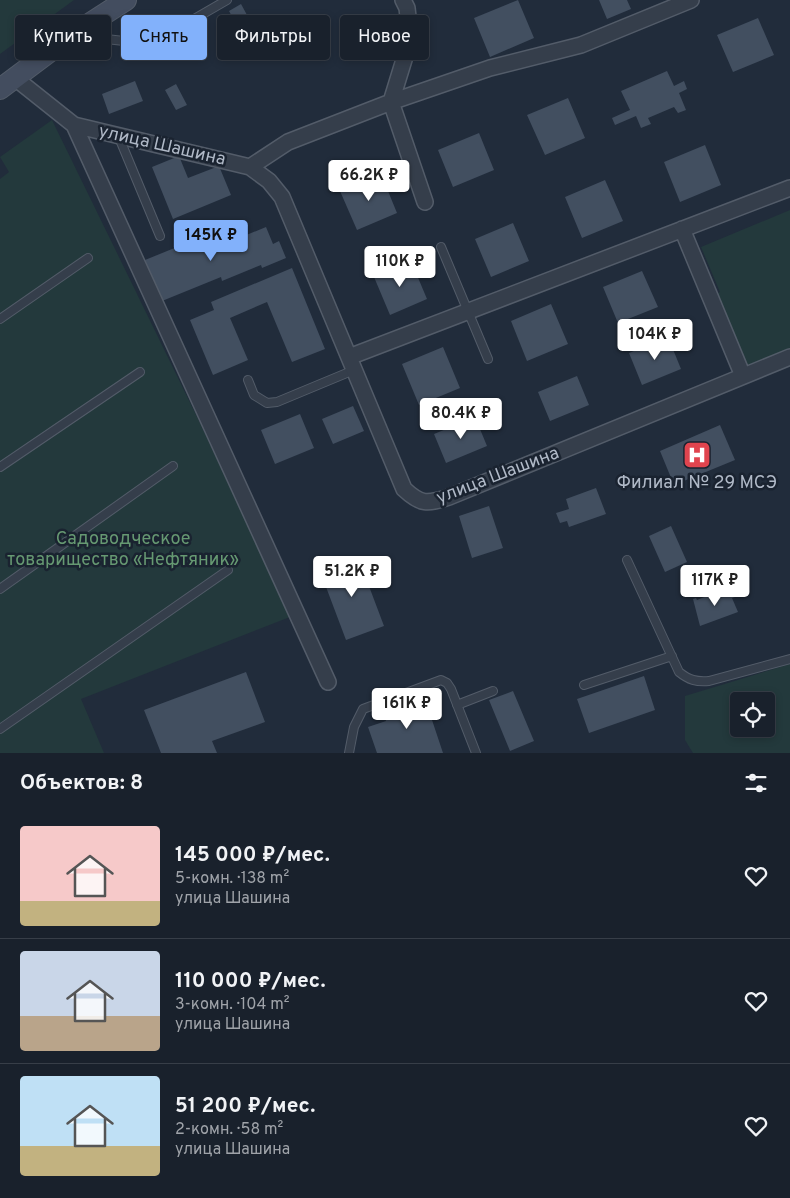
<!DOCTYPE html>
<html lang="ru">
<head>
<meta charset="utf-8">
<style>
  body { margin:0; font-family:Overpass,sans-serif; background:#222934; color:#f1f3f6; height:100vh; display:flex; flex-direction:column; font-size:19px; white-space:nowrap }
  * { box-sizing:border-box; margin:0 }
  p { font-size:16px; color:#9fa3a9 }
  .icon { flex:none; width:28px; height:28px; fill:none; stroke:currentColor; stroke-width:2; stroke-linecap:round; stroke-linejoin:round }
  .map { position:relative; height:753px; overflow:hidden }
  .details { display:flex; flex-direction:column; background:#19212c; flex:1 }
  .details>* { flex:none }
  .top-card { position:absolute; left:15px; top:15px; width:500px; height:45px; display:flex; gap:10px }
  .tools { position:absolute; left:730px; top:692px; display:grid; gap:10px }
  .tools a { display:grid; place-items:center; width:45px; height:45px; border-radius:5px; background:#19212c; box-shadow:0 2px 8px #0003,0 0 0 1px #373e48; font-size:25px }
  .price { position:absolute; translate:-50% -42px; padding:0 11px; border-radius:5px; background:#fff; color:#222; font-size:16px; line-height:32px; filter:drop-shadow(0 1px 2px #0008) }
  .price::after { content:''; position:absolute; left:50%; top:30px; width:15px; height:11px; margin-left:-8px; background:inherit; clip-path:polygon(0 0,100% 0,50% 100%) }
  .price.current { background:#82b1fb; color:#111 }
  ul { padding:0; list-style:none }
  li { display:flex; align-items:center; gap:15px; height:125px; padding:0 20px }
  li+li { border-top:1px solid #373e48 }
  li span { display:grid; place-items:center; flex:none; width:140px; height:100px; border-radius:5px; color:#555 }
  li>.icon { margin-inline-start:auto }
  span .icon { width:60px; height:60px; fill:#fffc; stroke-width:1 }
  li b { font-size:21px }
  h2 { display:flex; justify-content:space-between; align-items:center; height:60px; padding:0 20px; font-size:21px }
  .chip { padding:0 18px; border-radius:5px; background:#19212c; box-shadow:0 2px 8px #0003,0 0 0 1px #373e48; font-size:18px; line-height:45px }
  .chip.current { background:#82b1fb; color:#111 }
  .map>svg:first-child { display:block }
  .green { fill:#23393c; fill-rule:evenodd }
  .building { fill:#424f60 }
  .lines { fill:none; stroke-linecap:round; stroke-linejoin:round }
  .service-casing { stroke:#535c69; stroke-width:10 }
  .minor-casing { stroke:#535c69; stroke-width:18 }
  .secondary-casing { stroke:#535c69; stroke-width:22 }
  .service { stroke:#353e4b; stroke-width:8 }
  .minor { stroke:#353e4b; stroke-width:15 }
  .secondary { stroke:#434d5f; stroke-width:20 }
  .labels { text-anchor:middle; dominant-baseline:central; stroke-width:5; stroke-linejoin:round; paint-order:stroke }
  .street-label { font-size:18px; fill:#b0b9c7; stroke:#1a2330 }
  .poi-label { font-size:18px; fill:#b0b9c7; stroke:#1a2330 }
  .park-label { font-size:18px; fill:#669972; stroke:#1a2330 }
</style>
</head>
<body>
<div class="map">
<svg width="790" height="753" viewBox="0 0 790 753">
  <rect width="100%" height="100%" fill="#212c3b"/>
  <!-- green -->
  <path class="green" d="M0 0H74L0 54Z
    M52 120 201 425 290 617 81 699 104 753H0V179L9 172 0 157Z
    M790 210V351L744 370 713 295 720 292 701 247Z
    M790 664V753H693L685 740V696ZM739 701H766V729H739Z"/>
  <!-- building -->
  <path class="building" d="M518 0 534 38 490 57 474 18Z
    M599 0H627L631 9 607 19Z
    M241 4 259 37 247 44 229 11Z
    M758 18 774 55 733 72 717 35Z
    M667 71 674 86 684 81 687 89 679 93 686 110 678 113 674 107 648 118 651 124 641 128 636 116 615 125 612 118 630 110 621 91Z
    M135 81 143 101 109 114 102 94Z
    M176 84 187 105 176 110 165 90Z
    M568 98 585 138 545 155 527 115Z
    M479 133 494 170 453 187 438 150Z
    M705 145 721 185 680 202 664 162Z
    M179 156 188 178 219 166 231 195 173 219 152 167Z
    M381 174 397 213 357 230 340 191Z
    M605 180 623 221 582 238 565 197Z
    M513 223 529 261 491 277 475 239Z
    M266 227 273 244 279 241 286 258 262 268 261 265 222 281 221 277 162 301 145 260 204 236 210 250Z
    M411 261 427 299 390 315 374 277Z
    M292 268 325 349 292 362 267 302 230 318 248 360 213 375 190 320 214 310 211 302Z
    M642 271 658 307 618 323 603 287Z
    M551 304 568 344 527 361 511 321Z
    M668 337 681 369 642 385 629 353Z
    M443 347 460 388 419 405 402 364Z
    M577 376 589 405 550 421 538 392Z
    M353 406 364 431 333 444 322 419Z
    M300 414 314 448 275 464 261 430Z
    M475 417 487 446 446 463 434 434Z
    M720 425 735 460 674 485 660 451Z
    M596 488 606 514 569 527 567 521 560 523 556 513 569 509 566 499Z
    M489 506 503 548 472 558 459 516Z
    M671 526 687 562 665 572 649 536Z
    M358 557 384 626 346 640 320 571Z
    M728 588 731 595 734 594 735 597 732 598 738 612 700 626 693 599 696 598 697 600 714 593 712 590 716 589 718 592Z
    M246 672 265 722 212 741 217 753H161L144 710Z
    M644 676 655 710 589 733 577 699Z
    M513 691 534 741 510 751 489 700Z
    M424 696 443 753H377L368 727 386 721 383 710Z"/>
  <g class="lines">
    <defs>
      <path id="service" d="M79 36 151 44 227 0
        M118 135 160 236
        M441 247 488 359
        M0 319 88 258
        M248 380 254 395 267 403 277 402 354 370
        M0 467 140 372
        M627 560 679 672C689 680 696 682 709 681L790 659
        M0 589 173 466
        M584 685 672 656
        M457 705 493 691
        M0 729 228 570
        M349 753 354 727 363 709 441 680 447 683 451 689 476 753"/>
      <path id="minor" d="M403 0 407 8 410 34 407 50 391 102 425 202
        M15 78 74 125 328 682
        M74 125 250 167 269 181 282 197 404 489C421 505 427 504 449 497L790 357
        M250 167 288 142 391 102 490 68 581 45 691 0
        M682 229 743 376
        M349 357 790 188"/>
      <path id="secondary" d="M0 89 72 35 126 0"/>
    </defs>
    <!-- service casing -->
    <use href="#service" class="service-casing"/>
    <!-- minor casing -->
    <use href="#minor" class="minor-casing"/>
    <!-- secondary casing -->
    <use href="#secondary" class="secondary-casing"/>
    <!-- service -->
    <use href="#service" class="service"/>
    <!-- minor -->
    <use href="#minor" class="minor"/>
    <!-- secondary -->
    <use href="#secondary" class="secondary"/>
  </g>
  <!-- icons -->
  <defs>
    <symbol id="hospital-square" viewBox="-11 -11 22 22"><rect x="-9" y="-9" width="18" height="18" rx="4" fill="#e0444e" stroke="#1a2330"/><path d="M-5-5h3v3.5h4V-5h3V5h-3V1.5h-4V5h-3Z" fill="#fff"/></symbol>
  </defs>
  <g fill-rule="evenodd">
    <use href="#hospital-square" x="681" y="439" width="32" height="32"/>
  </g>
  <g class="labels">
    <!-- street labels -->
    <g class="street-label">
      <text transform="translate(162 146) rotate(13)">улица Шашина</text>
      <text transform="translate(498 476) rotate(-21)">улица Шашина</text>
    </g>
    <!-- poi labels -->
    <g class="poi-label">
      <text x="697" y="483">Филиал № 29 МСЭ</text>
    </g>
    <!-- park labels -->
    <g class="park-label">
      <text x="123" y="539">Садоводческое<tspan x="123" dy="21">товарищество «Нефтяник»</tspan></text>
    </g>
  </g>
</svg>
<div class="tools">
<a><svg class="icon" aria-label="locate" viewBox="0 0 24 24"><circle cx="12" cy="12" r="6"/><path d="M12 2v4M12 18v4M2 12h4M18 12h4"/></svg></a>
</div>
<b class="price" style="left:369px;top:202px">66.2K ₽</b>
<b class="price current" style="left:211px;top:262px">145K ₽</b>
<b class="price" style="left:400px;top:288px">110K ₽</b>
<b class="price" style="left:655px;top:361px">104K ₽</b>
<b class="price" style="left:461px;top:440px">80.4K ₽</b>
<b class="price" style="left:352px;top:598px">51.2K ₽</b>
<b class="price" style="left:715px;top:607px">117K ₽</b>
<b class="price" style="left:407px;top:730px">161K ₽</b>
<div class="top-card">
<a class="chip">Купить</a>
<a class="chip current">Снять</a>
<a class="chip">Фильтры</a>
<a class="chip">Новое</a>
</div>
</div>
<section class="details">
<h2>Объектов: 8<svg class="icon" aria-label="filters" viewBox="0 0 24 24"><path d="M4 7h16M4 17h16"/><circle cx="9" cy="7" r="2"/><circle cx="15" cy="17" r="2"/></svg></h2>
<ul>
<li><span style="background:linear-gradient(#f6c9c9 75%,#c2b280 0)"><svg class="icon" aria-label="home" viewBox="0 0 24 24"><path d="M3 11l9-7 9 7M6 9v11h12V9"/></svg></span><div><b>145 000 ₽/мес.</b><p>5-комн. · 138 m²</p><p>улица Шашина</p></div><svg class="icon" aria-label="heart" viewBox="0 0 24 24"><path d="M12 20l-8-8c-3-5 5-10 8-4 3-6 11-1 8 4z"/></svg></li>
<li><span style="background:linear-gradient(#c9d6e8 65%,#b9a48a 0)"><svg class="icon" aria-label="home" viewBox="0 0 24 24"><path d="M3 11l9-7 9 7M6 9v11h12V9"/></svg></span><div><b>110 000 ₽/мес.</b><p>3-комн. · 104 m²</p><p>улица Шашина</p></div><svg class="icon" aria-label="heart" viewBox="0 0 24 24"><path d="M12 20l-8-8c-3-5 5-10 8-4 3-6 11-1 8 4z"/></svg></li>
<li><span style="background:linear-gradient(#bfe0f5 70%,#c2b280 0)"><svg class="icon" aria-label="home" viewBox="0 0 24 24"><path d="M3 11l9-7 9 7M6 9v11h12V9"/></svg></span><div><b>51 200 ₽/мес.</b><p>2-комн. · 58 m²</p><p>улица Шашина</p></div><svg class="icon" aria-label="heart" viewBox="0 0 24 24"><path d="M12 20l-8-8c-3-5 5-10 8-4 3-6 11-1 8 4z"/></svg></li>
</ul>
</section>
</body>
</html>
